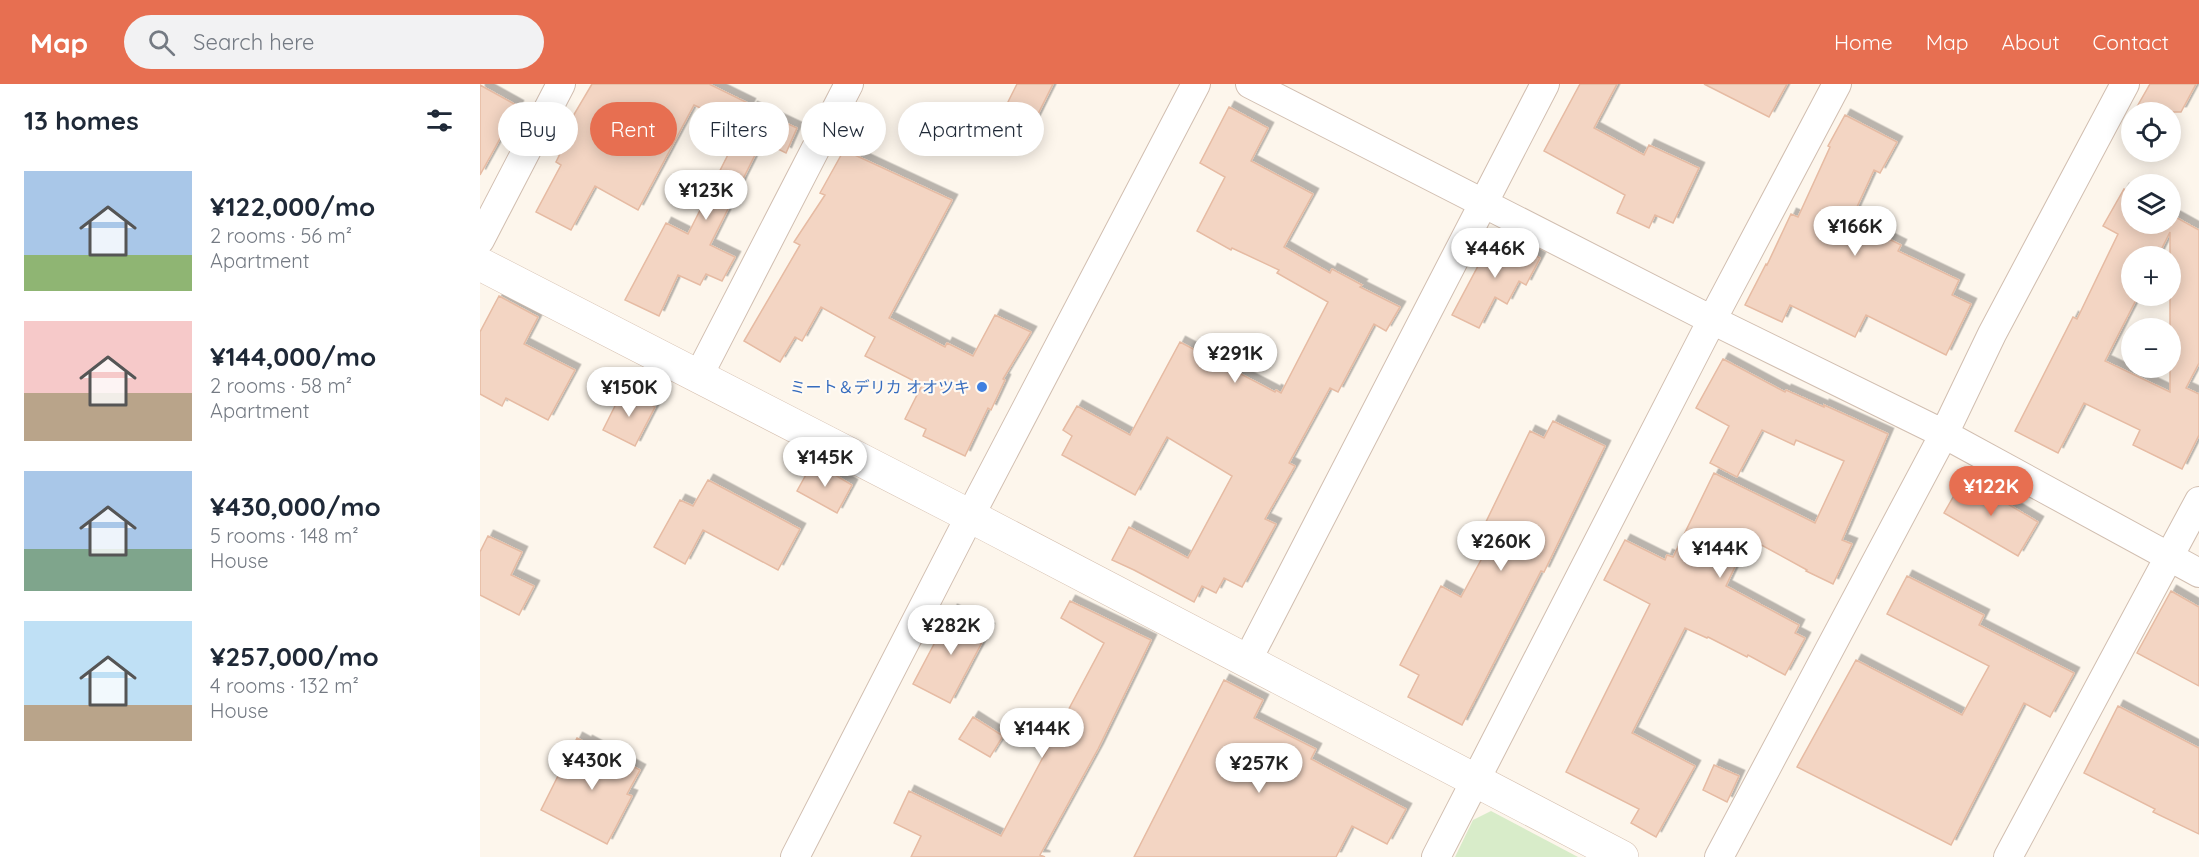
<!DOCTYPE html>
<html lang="en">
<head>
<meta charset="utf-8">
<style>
  body { margin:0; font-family:Quicksand,"Noto Sans JP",sans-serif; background:#f2f2f3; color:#1f2937; height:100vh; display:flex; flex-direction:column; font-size:22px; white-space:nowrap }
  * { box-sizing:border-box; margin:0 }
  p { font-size:20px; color:#747a83 }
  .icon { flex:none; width:33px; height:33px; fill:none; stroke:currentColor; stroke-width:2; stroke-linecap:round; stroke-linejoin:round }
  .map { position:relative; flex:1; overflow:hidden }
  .panel { display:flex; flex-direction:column; background:#fff; width:480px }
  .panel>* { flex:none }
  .hud { position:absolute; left:18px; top:18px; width:570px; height:54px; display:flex; gap:12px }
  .buttons { position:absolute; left:1641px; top:18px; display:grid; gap:12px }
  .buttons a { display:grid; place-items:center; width:60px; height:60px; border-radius:50%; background:#fff; box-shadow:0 3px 15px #0003; font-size:30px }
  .price { position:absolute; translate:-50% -51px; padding:0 14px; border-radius:21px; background:#fff; color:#222; font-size:20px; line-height:39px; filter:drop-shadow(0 2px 3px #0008) }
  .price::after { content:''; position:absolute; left:50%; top:36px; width:18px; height:14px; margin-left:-9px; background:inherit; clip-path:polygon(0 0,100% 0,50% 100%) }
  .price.selected { background:#e76f51; color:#fff }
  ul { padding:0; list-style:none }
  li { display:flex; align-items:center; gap:18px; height:150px; padding:0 24px }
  li span { display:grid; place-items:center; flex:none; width:168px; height:120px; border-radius:0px; color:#555 }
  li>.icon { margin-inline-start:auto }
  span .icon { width:72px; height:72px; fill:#fffc; stroke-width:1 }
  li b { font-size:26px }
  h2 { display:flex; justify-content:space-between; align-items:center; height:72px; padding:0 24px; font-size:26px }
  .chip { padding:0 21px; border-radius:27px; background:#fff; box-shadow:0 3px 15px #0003; font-size:21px; line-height:54px }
  .chip.selected { background:#e76f51; color:#fff }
  header { display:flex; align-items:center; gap:36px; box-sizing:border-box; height:84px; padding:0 30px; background:#e76f51; color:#fff }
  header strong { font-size:28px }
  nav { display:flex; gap:33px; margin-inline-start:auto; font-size:21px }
  .search { width:420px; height:54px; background:#f2f2f3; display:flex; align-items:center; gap:15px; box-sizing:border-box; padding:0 21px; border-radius:33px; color:#747a83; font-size:22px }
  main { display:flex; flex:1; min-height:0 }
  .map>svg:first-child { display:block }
  .green { fill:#d8ecc9 }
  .building { fill:#f3d5c3; stroke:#e6bba3; stroke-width:1.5; fill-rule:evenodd; filter:url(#shadow) }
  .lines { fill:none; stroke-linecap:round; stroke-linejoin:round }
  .street-casing { stroke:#d1beb0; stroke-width:30 }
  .secondary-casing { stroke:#d6c0b0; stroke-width:34 }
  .street { stroke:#fff; stroke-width:28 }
  .secondary { stroke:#fff; stroke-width:33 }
  .shop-dot { fill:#3f7fe0; stroke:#fffaf3; stroke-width:2 }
  .labels { text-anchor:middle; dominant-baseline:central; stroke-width:4.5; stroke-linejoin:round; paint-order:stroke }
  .shop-label { font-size:16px; fill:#366cbe; stroke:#fffaf3; text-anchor:end }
</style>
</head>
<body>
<header>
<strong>Map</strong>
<div class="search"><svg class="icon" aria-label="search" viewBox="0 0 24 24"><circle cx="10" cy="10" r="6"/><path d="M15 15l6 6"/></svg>Search here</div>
<nav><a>Home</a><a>Map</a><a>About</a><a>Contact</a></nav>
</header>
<main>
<section class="panel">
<h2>13 homes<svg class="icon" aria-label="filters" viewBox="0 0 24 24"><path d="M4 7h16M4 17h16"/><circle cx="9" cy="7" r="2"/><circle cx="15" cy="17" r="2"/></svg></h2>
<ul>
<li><span style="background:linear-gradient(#a9c7e8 70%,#8fb573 0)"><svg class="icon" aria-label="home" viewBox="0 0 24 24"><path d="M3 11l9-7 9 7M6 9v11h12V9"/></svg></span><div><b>¥122,000/mo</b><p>2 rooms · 56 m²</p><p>Apartment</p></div></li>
<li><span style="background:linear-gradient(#f6c9c9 60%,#b9a48a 0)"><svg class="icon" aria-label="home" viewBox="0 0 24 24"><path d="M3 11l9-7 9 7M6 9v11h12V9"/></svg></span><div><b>¥144,000/mo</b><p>2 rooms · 58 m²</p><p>Apartment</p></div></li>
<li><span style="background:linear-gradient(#a9c7e8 65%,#7fa58c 0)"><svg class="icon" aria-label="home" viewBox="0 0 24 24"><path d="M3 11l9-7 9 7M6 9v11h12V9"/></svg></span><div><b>¥430,000/mo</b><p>5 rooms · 148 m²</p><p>House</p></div></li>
<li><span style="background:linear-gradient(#bfe0f5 70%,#b9a48a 0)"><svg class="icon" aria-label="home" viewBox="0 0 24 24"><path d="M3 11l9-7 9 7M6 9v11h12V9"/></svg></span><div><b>¥257,000/mo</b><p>4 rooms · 132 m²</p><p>House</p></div></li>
</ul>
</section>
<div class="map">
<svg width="1719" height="773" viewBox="0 0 1719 773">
  <defs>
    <filter id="shadow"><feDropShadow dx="5.5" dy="-5.5" stdDeviation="0" flood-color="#0004"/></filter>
  </defs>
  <rect width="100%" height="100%" fill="#fdf6ec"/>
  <!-- green -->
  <path class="green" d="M1011 727 1098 773H975L993 736Z"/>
  <!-- building -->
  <path class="building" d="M112 0H229L270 20 259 42 214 21 158 126 115 102 91 146 56 128 81 81 76 78 91 47 86 44Z
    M537 0H573L552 42 523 28Z
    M1100 0H1137L1114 44 1164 71 1169 61 1219 84 1193 139 1175 131 1169 144 1137 129 1145 111 1064 67Z
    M1224 0H1307L1289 33Z
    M1670 0H1716L1701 28H1654Z
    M0 1 38 22 0 91Z
    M272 23 317 44 306 69 282 57 230 161 255 173 242 197 226 190 220 201 198 191 179 232 145 216 186 139 208 150Z
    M749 23 788 44 771 77 833 110 804 163 850 189 852 185 882 201 880 203 920 223 906 247 894 240 858 308 850 304 809 379 815 382 785 435 796 440 762 503 744 494 736 509 722 502 714 518 654 486 632 476 649 443 708 474 752 392 687 353 655 411 582 371 592 352 583 346 597 322 650 351 700 258 795 308 796 306 801 309 848 218 797 189 799 186 752 164 751 166 717 147 745 93 720 79Z
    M1365 31 1417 58 1400 89 1394 86 1371 136 1421 161 1418 167 1479 196 1472 211 1491 220 1466 271 1386 231 1375 253 1310 221 1302 238 1265 221 1286 180 1287 181 1311 130 1318 133 1350 63 1348 62Z
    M364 66 472 116 409 234 465 263 467 259 493 272 515 231 551 248 523 295 525 296 511 326 508 324 485 372 443 352 446 345 425 335 442 301 385 272 395 253 341 223 322 257 315 253 300 278 264 257 320 161 314 158 345 111 340 109Z
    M1644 105 1652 109V140H1690V130L1719 146V279L1706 304 1719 310V351L1702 385 1653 361 1660 346 1604 319 1578 369 1535 347 1593 233 1597 235 1638 150 1623 142ZM1690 148V308L1625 277 1658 212H1652V172H1678Z
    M1015 150 1060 174 1046 201 1039 197 1027 220 1015 213 999 244 972 231Z
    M19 212 58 233 44 260 95 286 68 336 26 314 22 322 0 310V248Z
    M1243 275 1305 308 1306 306 1344 323V321L1408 350 1362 456 1372 460 1353 500 1326 487 1327 486 1276 458 1275 461 1267 457 1246 502 1319 541 1315 549 1325 554 1305 591 1268 571 1267 573 1228 553 1227 554 1205 544 1152 649 1215 682 1176 753 1151 739 1159 725 1086 688 1170 520 1124 496 1145 456 1185 476 1187 471 1193 473 1234 389 1335 439 1364 377 1316 356 1314 361 1282 346 1257 393 1230 379 1249 342 1216 324Z
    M143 306 175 323 155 362 123 346Z
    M1073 337 1125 362 1064 488 1061 487 982 641 928 613 939 591 920 581 961 502 981 513 1015 450 1003 444 1050 347 1064 354Z
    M333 378 372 401 357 429 317 407Z
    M1484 394 1558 438 1538 472 1464 429Z
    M228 396 320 445 298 486 223 446 205 480 174 463 200 416 213 422Z
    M8 452 42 468 31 491 54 502 39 531 0 511V468Z
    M1427 492 1504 531 1499 541 1594 589 1570 633 1544 619 1471 761 1317 683 1376 576 1482 631 1509 582 1407 530Z
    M1691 507 1719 523V602L1657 569Z
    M590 517 671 556 618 665 560 771 565 773H431L441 752 414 739 429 707 521 752 624 559 581 534Z
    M472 526 509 545 470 619 433 600Z
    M744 596 783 616 774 634 836 665 831 675 926 725 907 760 872 742 856 773H654Z
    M1638 622 1719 664V750L1673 728 1675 725 1604 689Z
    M493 633 523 652 510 673 479 655Z
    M97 654 106 659 107 657 160 686 147 710 152 712 127 760 61 726Z
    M1234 681 1259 692 1247 718 1223 706Z"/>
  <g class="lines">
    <defs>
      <path id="street" d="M770 0 1232 236 1464 350 1719 489
        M0 156 81 0
        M219 291 369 0
        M767 577 1065 0
        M315 773 490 432 716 0
        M956 773 1232 236 1357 0
        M1239 773 1464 350 1512 250 1645 0
        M1528 773 1719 417"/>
      <path id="secondary" d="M0 180 490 432 1142 773"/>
    </defs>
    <!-- street casing -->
    <use href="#street" class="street-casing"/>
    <!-- secondary casing -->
    <use href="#secondary" class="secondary-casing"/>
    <!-- street -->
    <use href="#street" class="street"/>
    <!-- secondary -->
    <use href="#secondary" class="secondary"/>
  </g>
  <!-- markers -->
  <circle class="shop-dot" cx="502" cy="303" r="6"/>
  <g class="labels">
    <!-- shop labels -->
    <g class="shop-label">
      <text x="490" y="303">ミート＆デリカ オオツキ</text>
    </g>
  </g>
</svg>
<div class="buttons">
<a><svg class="icon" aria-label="locate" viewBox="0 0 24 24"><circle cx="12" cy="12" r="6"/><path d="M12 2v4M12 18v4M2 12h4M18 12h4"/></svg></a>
<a><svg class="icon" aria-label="layers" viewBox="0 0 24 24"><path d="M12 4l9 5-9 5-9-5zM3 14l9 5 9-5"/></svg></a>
<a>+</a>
<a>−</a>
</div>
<b class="price" style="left:226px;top:137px">¥123K</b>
<b class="price" style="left:1375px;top:173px">¥166K</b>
<b class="price" style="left:1015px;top:195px">¥446K</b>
<b class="price" style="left:755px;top:300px">¥291K</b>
<b class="price" style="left:149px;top:334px">¥150K</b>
<b class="price" style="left:345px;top:404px">¥145K</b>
<b class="price selected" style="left:1511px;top:433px">¥122K</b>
<b class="price" style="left:1021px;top:488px">¥260K</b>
<b class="price" style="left:1240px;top:495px">¥144K</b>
<b class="price" style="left:471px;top:572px">¥282K</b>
<b class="price" style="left:562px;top:675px">¥144K</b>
<b class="price" style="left:112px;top:707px">¥430K</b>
<b class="price" style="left:779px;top:710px">¥257K</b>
<div class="hud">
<a class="chip">Buy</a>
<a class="chip selected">Rent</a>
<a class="chip">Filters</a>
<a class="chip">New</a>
<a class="chip">Apartment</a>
</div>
</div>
</main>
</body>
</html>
